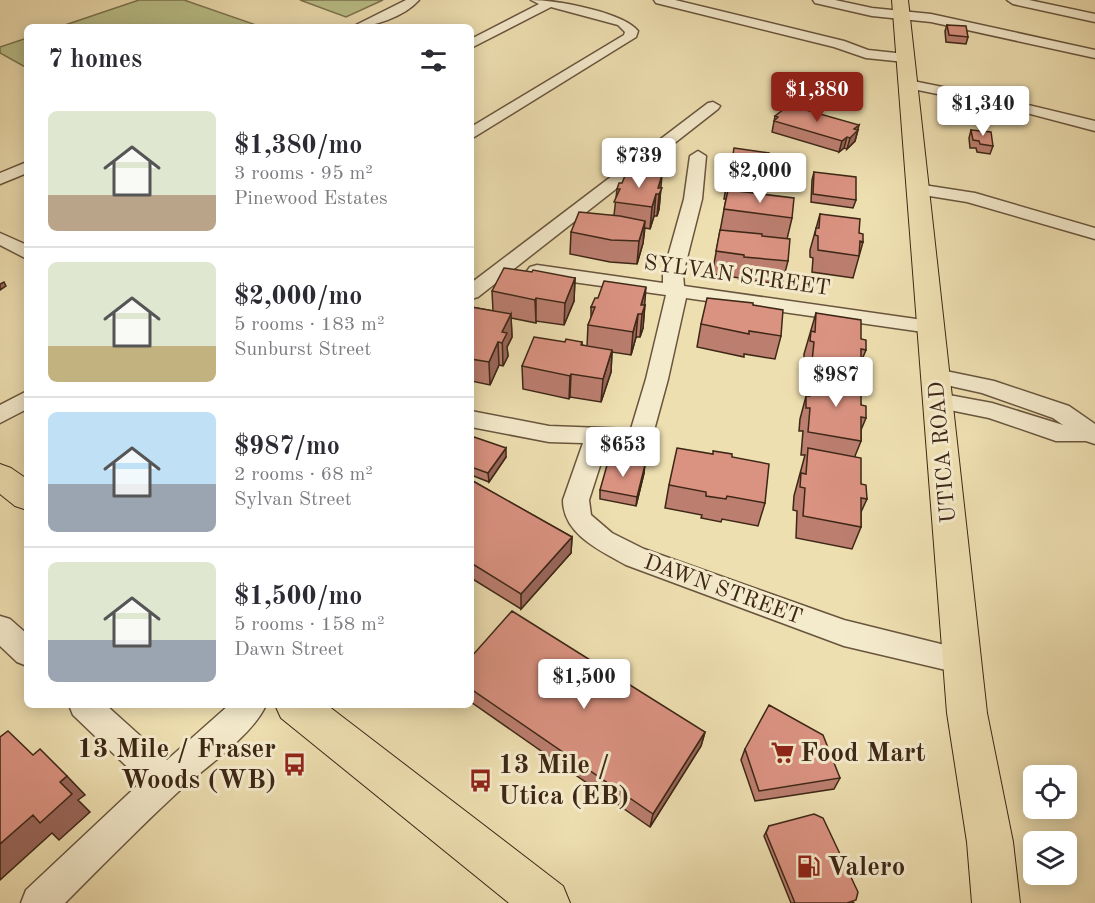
<!DOCTYPE html>
<html lang="en">
<head>
<meta charset="utf-8">
<style>
  body { margin:0; font-family:"Old Standard TT",serif; background:#f7f7f7; color:#2b2b33; height:100vh; display:flex; flex-direction:column; font-size:22px; white-space:nowrap }
  * { box-sizing:border-box; margin:0 }
  p { font-size:20px; color:#7c7c81 }
  .icon { flex:none; width:33px; height:33px; fill:none; stroke:currentColor; stroke-width:2; stroke-linecap:round; stroke-linejoin:round }
  .map { position:relative; flex:1; overflow:hidden }
  .details { position:absolute; left:24px; top:24px; width:450px; height:684px; display:flex; flex-direction:column; background:#fff; border-radius:9px; box-shadow:0 3px 15px #0003 }
  .details>* { flex:none }
  .fabs { position:absolute; left:1023px; top:765px; display:grid; gap:12px }
  .fabs a { display:grid; place-items:center; width:54px; height:54px; border-radius:9px; background:#fff; box-shadow:0 3px 15px #0003; font-size:30px }
  .price { position:absolute; translate:-50% -51px; padding:0 14px; border-radius:6px; background:#fff; color:#222; font-size:20px; line-height:39px; filter:drop-shadow(0 2px 3px #0008) }
  .price::after { content:''; position:absolute; left:50%; top:36px; width:18px; height:14px; margin-left:-9px; background:inherit; clip-path:polygon(0 0,100% 0,50% 100%) }
  .price.active { background:#8f2418; color:#fff }
  ul { padding:0; list-style:none }
  li { display:flex; align-items:center; gap:18px; height:150px; padding:0 24px }
  li+li { border-top:2px solid #e1e1e2 }
  li span { display:grid; place-items:center; flex:none; width:168px; height:120px; border-radius:9px; color:#555 }
  li>.icon { margin-inline-start:auto }
  span .icon { width:72px; height:72px; fill:#fffc; stroke-width:1 }
  li b { font-size:26px }
  h2 { display:flex; justify-content:space-between; align-items:center; height:72px; padding:0 24px; font-size:26px }
  .map>svg:first-child { display:block }
  .green { fill:#bbc18a; stroke:#7c7450; stroke-width:1.5 }
  .lines { fill:none; stroke-linecap:round; stroke-linejoin:round }
  .minor-casing { stroke:#69553d; stroke-width:3 }
  .major-casing { stroke:#3d2716; stroke-width:2 }
  .minor { fill:#f4eacc; fill-rule:evenodd }
  .major { fill:#eedfb1; fill-rule:evenodd }
  .wall { fill:#bb7e6f; stroke:#3d2716; stroke-width:1.5 }
  .shaded-wall { fill:#99665a; stroke:#3d2716; stroke-width:1.5 }
  .building { fill:#da9281; stroke:#3d2716; stroke-width:1.5 }
  .labels { text-anchor:middle; dominant-baseline:central; stroke-width:6; stroke-linejoin:round; paint-order:stroke }
  .street-label { font-size:22px; fill:#3d2716; stroke:#f4eacc }
  .near-poi-label { font-size:27px; font-weight:bold; fill:#3d2716; stroke:#f4eacc; text-anchor:start }
</style>
</head>
<body>
<div class="map">
<svg width="1095" height="903" viewBox="0 0 1095 903">
  <rect width="100%" height="100%" fill="#eedfb1"/>
  <filter id="stains"><feTurbulence type="fractalNoise" baseFrequency=".00333" numOctaves="4"/><feColorMatrix values="0 0 0 0 .2 0 0 0 0 .09 0 0 0 0 .02 0 0 0 .5 -.17"/></filter>
  <radialGradient id="worn" r=".72"><stop offset=".6" stop-color="#630" stop-opacity="0"/><stop offset="1" stop-color="#630" stop-opacity=".3"/></radialGradient>
  <!-- green -->
  <path class="green" d="M139 0H184L262 27H59Z
    M300 0H383L346 17Z
    M27 38V68L0 53V47Z"/>
  <g class="lines">
    <defs>
      <path id="minor" d="M406 0H419C404 17 373 27 352 27Z
        M531 0C556 0 623 12 638 31L636 37 471 139V127L624 35 625 32 618 25 551 7 471 48V39L539 4Z
        M654 0H675L844 41 868 50 905 54 912 58 905 62 866 58 834 47 656 3Z
        M813 0H835L872 8 931 14 1095 50V58L931 22 872 16 815 3Z
        M1007 0H1029L1095 14V22L1013 4Z
        M908 80 1012 101 1095 121V131L1011 109 903 87 901 84Z
        M713 102 720 106 718 109 478 297 471 299V283L708 103Z
        M698 151 706 156 702 199 683 274 684 286 930 321 937 322 940 327 937 332 930 333 686 298 668 379 653 434C643 450 623 447 607 444L589 500 591 515 612 533 644 549 844 620 973 652 978 661 973 670 963 674 844 646 626 565C599 550 563 534 563 500L583 443 549 442 471 427V411L549 426 631 429 646 379 666 295 537 277 530 275 527 271 530 267 537 265 663 283V274L684 199 690 156Z
        M27 162V173L0 184V173Z
        M917 184 975 193 1095 228V239L967 202 911 193 909 189 911 185Z
        M0 233 27 245V259L0 245Z
        M936 369 994 381 1069 406 1095 424V444L1086 441H1056L989 418 930 406 927 401 930 396 938 393 992 403 1063 425 1053 418 982 393 928 381 925 376 928 371Z
        M27 391V409L0 423V405Z
        M0 616 10 619 27 634V666L17 662 0 646Z
        M69 705H106L167 760 229 705H266C253 735 203 769 178 792 139 828 102 866 65 903H21L26 890 142 781 73 715Z"/>
      <path id="major" d="M892 0H908L987 713 1013 842 1020 903H972L967 842 947 713Z
        M0 464 11 468 27 479V510L15 506 0 494Z
        M275 705H327L563 886 570 903H509L281 718Z"/>
    </defs>
    <!-- minor casing -->
    <use href="#minor" class="minor-casing"/>
    <!-- major casing -->
    <use href="#major" class="major-casing"/>
    <!-- minor -->
    <use href="#minor" class="minor"/>
    <!-- major -->
    <use href="#major" class="major"/>
  </g>
  <!-- wall -->
  <path class="wall" d="M947 25 968 37 966 44 946 42 945 31Z
    M775 116 857 130H858L855 141 847 149 844 148 839 152 772 132Z
    M971 130 993 146 990 154 977 152 976 148H970L969 138Z
    M767 164 770 170 766 192 763 191 762 194 792 218 787 239 788 261 782 284 739 279 740 278 712 274 726 199H724L726 187 724 186 727 165Z
    M814 172 856 200 853 208 811 202 812 180Z
    M661 188 659 209 657 216H654L650 229 645 228 643 243 637 264 610 262 570 254 571 232 614 215 617 189Z
    M820 214 859 233 863 242 853 278 812 272 813 258 810 257V250Z
    M575 278 574 301 564 325 536 321V323L511 318 512 337 507 347 508 356 503 366 499 365 490 385 471 381V307L493 311 492 291Z
    M645 305 643 328 640 337H636L631 355 612 352 611 372 601 402 570 397 569 399 523 389 522 366 565 342H582V345L587 346 588 325 591 319V307Z
    M753 305 781 336 775 359 744 354V357L697 347 701 324Z
    M816 313 861 339 866 350 861 362V369L857 382 861 405 866 418 861 430V441L855 456 861 484 867 499 861 512V527L852 549 796 538 797 511 793 510 794 496 805 455H801L803 431H799L800 419 809 385 806 384 807 365 804 364V354Z
    M471 440 506 457 489 482 471 475Z
    M713 454 732 457 765 503 758 526 722 519 721 522 701 518 702 515 665 508 669 485Z
    M644 473 636 506 600 499V490Z
    M471 480 572 537 571 553 521 609 471 578Z
    M471 657 705 732 701 746 650 827 471 702Z
    M745 749 840 778 834 789 755 801 741 760Z
    M769 826 854 903H791L764 836Z"/>
  <!-- shaded-wall -->
  <path class="shaded-wall" d="M859 125 855 141 847 149 850 138 854 129Z
    M847 137 844 148 839 152 842 141Z
    M662 175 659 209 657 216 659 194 658 188Z
    M656 194 654 216 650 229 652 207Z
    M645 221 643 243 637 264 639 241Z
    M575 278 574 301 564 325 565 303Z
    M4 282 6 286 0 290V284Z
    M646 287 643 328 640 337 642 314 641 305Z
    M536 298V323L535 300Z
    M511 314 512 337 507 347 508 356 503 366 502 332Z
    M638 314 636 337 631 355 633 332Z
    M498 342 499 365 490 385 489 362Z
    M612 350 611 372 601 402 603 379Z
    M571 374 570 397 569 399 570 376Z
    M506 448V457L489 482 488 473Z
    M645 465 644 473 636 506 637 497Z
    M572 537 571 553 521 609V594Z
    M705 732 701 746 650 827 653 814Z
    M67 776 85 795 78 800 90 812 59 840 52 833 0 880V844L60 782Z"/>
  <!-- building -->
  <path class="building" d="M947 25 966 26 968 37 949 35Z
    M792 106 859 125 854 129 858 130 850 138 847 137 842 141 774 121 778 117 775 116 784 109 788 110Z
    M971 130 991 132 993 146 980 144 979 141 973 140Z
    M734 148 769 153 767 164H771L770 170H766L765 182 728 177 730 166 727 165 729 159 732 160Z
    M627 171 662 175 658 188H662L659 194H656L652 207 614 202 620 189H617L619 183H622Z
    M814 172 856 177V200L813 194Z
    M728 190 794 198 792 218 724 209Z
    M579 212 620 216 645 221 639 241 611 240 571 232Z
    M820 214 860 219 859 233 863 234V242L860 241 859 256 818 250V236L815 235 816 228H819Z
    M720 230 762 234V236L790 239 788 261 744 257V255L716 251Z
    M504 268 532 272 533 270 575 278 565 303 536 298 535 300 492 291Z
    M604 281 646 287 641 305H645L642 314H638L633 332 588 325 595 307H591L595 298H598Z
    M707 298 753 303V305L783 310 781 336 749 331V334L701 324Z
    M471 307 511 314 502 332 507 333 502 343 498 342 489 362 471 359Z
    M816 313 861 320V339L866 340V350L861 349V369L812 361 814 342 810 341 811 331 815 332Z
    M534 337 565 342 566 339 582 342 581 345 612 350 603 379 571 374 570 376 522 366Z
    M812 375 861 383V405L866 406V418L861 417V441L808 432 810 408H806V396H810Z
    M474 437 506 448 488 473 471 467V440Z
    M677 448 713 454V451L732 454V457L769 464 765 503 727 496 726 499 706 496V492L669 485Z
    M808 448 861 458V484L866 485 867 499 861 498V527L803 516 805 488 800 487 801 473 806 474Z
    M609 458 645 465 637 497 600 490Z
    M471 480 572 537 521 594 471 563Z
    M512 611 705 732 653 814 471 689V657Z
    M769 705 823 735 840 778 759 791 745 749Z
    M8 731 33 755 40 749 67 776 60 782 72 794 40 823 33 815 0 844V737Z
    M814 814 823 818 858 892 856 900 847 903H795L766 833 769 826Z"/>
  <!-- icons -->
  <defs>
    <symbol id="supermarket-bare" viewBox="-9 -9 18 18"><path d="M-6-5.5h2.5l.6 2H6L4.5 2H-2.5L-4.4-4H-6ZM-1.5 3.2a1.3 1.3 0 1 0 .1 0ZM3 3.2a1.3 1.3 0 1 0 .1 0Z" fill="#8f2418" stroke="#f4eacc" stroke-width="2.5" paint-order="stroke"/></symbol>
    <symbol id="bus-bare" viewBox="-9 -9 18 18"><path d="M-5-6H5V4H4V6H2V4H-2V6H-4V4H-5ZM-3.5-4V0h7V-4ZM-3.5 1.2v1.5H-2V1.2ZM2 1.2v1.5H3.5V1.2Z" fill="#8f2418" stroke="#f4eacc" stroke-width="2.5" paint-order="stroke"/></symbol>
    <symbol id="fuel-bare" viewBox="-9 -9 18 18"><path d="M-5.5-6h7V0h2V4h1.3V-2.5L3-4.5l.8-.8L6-3V5H2.5V1h-1V6h-7ZM-4.2-4.7v3.2H.2V-4.7Z" fill="#8f2418" stroke="#f4eacc" stroke-width="2.5" paint-order="stroke"/></symbol>
  </defs>
  <g fill-rule="evenodd">
    <use href="#supermarket-bare" x="766" y="736" width="33" height="33"/>
    <use href="#bus-bare" x="278" y="748" width="33" height="33"/>
    <use href="#bus-bare" x="464" y="764" width="33" height="33"/>
    <use href="#fuel-bare" x="792" y="850" width="33" height="33"/>
  </g>
  <g class="labels">
    <!-- street labels -->
    <g class="street-label">
      <text transform="translate(737 276) rotate(8)">SYLVAN STREET</text>
      <text transform="translate(943 452) rotate(-95)">UTICA ROAD</text>
      <text transform="translate(723 590) rotate(20)">DAWN STREET</text>
    </g>
    <!-- near-poi labels -->
    <g class="near-poi-label">
      <text x="276" y="749" text-anchor="end">13 Mile / Fraser<tspan x="276" dy="31">Woods (WB)</tspan></text>
      <text x="800" y="753">Food Mart</text>
      <text x="498" y="765">13 Mile /<tspan x="498" dy="31">Utica (EB)</tspan></text>
      <text x="827" y="867">Valero</text>
    </g>
  </g>
  <rect width="100%" height="100%" filter="url(#stains)"/>
  <rect width="100%" height="100%" fill="url(#worn)"/>
</svg>
<div class="fabs">
<a><svg class="icon" aria-label="locate" viewBox="0 0 24 24"><circle cx="12" cy="12" r="6"/><path d="M12 2v4M12 18v4M2 12h4M18 12h4"/></svg></a>
<a><svg class="icon" aria-label="layers" viewBox="0 0 24 24"><path d="M12 4l9 5-9 5-9-5zM3 14l9 5 9-5"/></svg></a>
</div>
<b class="price active" style="left:817px;top:123px">$1,380</b>
<b class="price" style="left:983px;top:137px">$1,340</b>
<b class="price" style="left:639px;top:189px">$739</b>
<b class="price" style="left:760px;top:204px">$2,000</b>
<b class="price" style="left:836px;top:408px">$987</b>
<b class="price" style="left:623px;top:478px">$653</b>
<b class="price" style="left:584px;top:710px">$1,500</b>
<section class="details">
<h2>7 homes<svg class="icon" aria-label="filters" viewBox="0 0 24 24"><path d="M4 7h16M4 17h16"/><circle cx="9" cy="7" r="2"/><circle cx="15" cy="17" r="2"/></svg></h2>
<ul>
<li><span style="background:linear-gradient(#dfe7d0 70%,#b9a48a 0)"><svg class="icon" aria-label="home" viewBox="0 0 24 24"><path d="M3 11l9-7 9 7M6 9v11h12V9"/></svg></span><div><b>$1,380/mo</b><p>3 rooms · 95 m²</p><p>Pinewood Estates</p></div></li>
<li><span style="background:linear-gradient(#dfe7d0 70%,#c2b280 0)"><svg class="icon" aria-label="home" viewBox="0 0 24 24"><path d="M3 11l9-7 9 7M6 9v11h12V9"/></svg></span><div><b>$2,000/mo</b><p>5 rooms · 183 m²</p><p>Sunburst Street</p></div></li>
<li><span style="background:linear-gradient(#bfe0f5 60%,#9aa5b1 0)"><svg class="icon" aria-label="home" viewBox="0 0 24 24"><path d="M3 11l9-7 9 7M6 9v11h12V9"/></svg></span><div><b>$987/mo</b><p>2 rooms · 68 m²</p><p>Sylvan Street</p></div></li>
<li><span style="background:linear-gradient(#dfe7d0 65%,#9aa5b1 0)"><svg class="icon" aria-label="home" viewBox="0 0 24 24"><path d="M3 11l9-7 9 7M6 9v11h12V9"/></svg></span><div><b>$1,500/mo</b><p>5 rooms · 158 m²</p><p>Dawn Street</p></div></li>
</ul>
</section>
</div>
</body>
</html>
